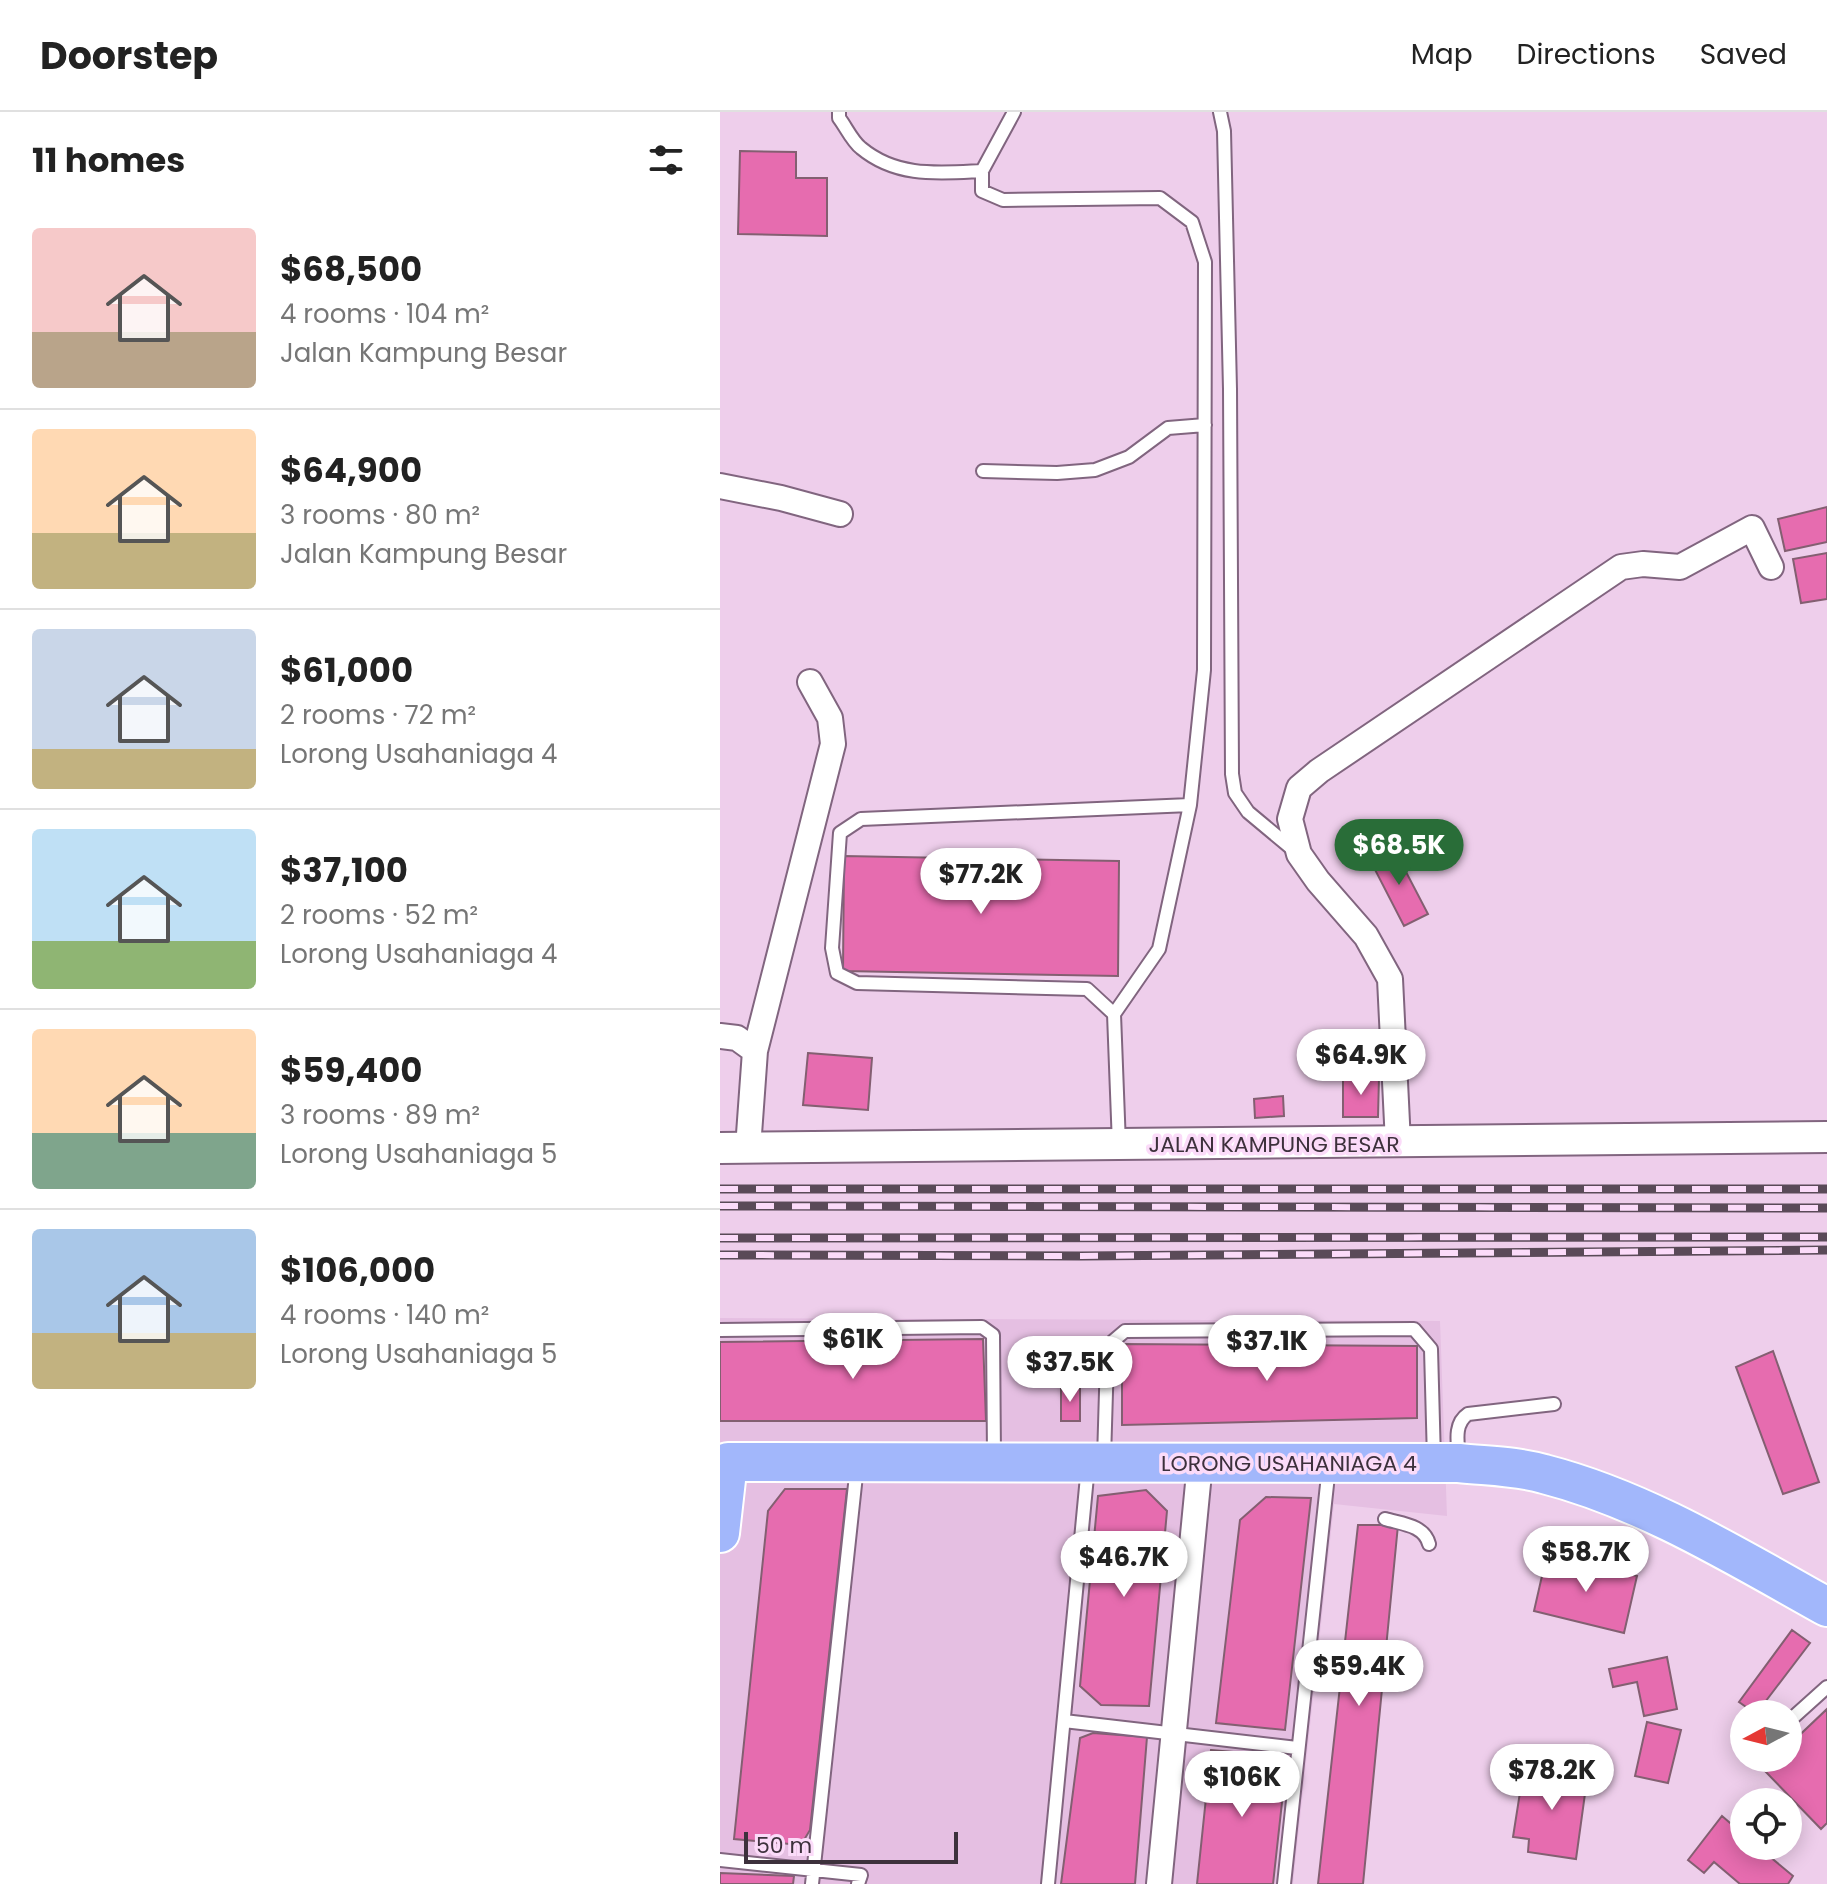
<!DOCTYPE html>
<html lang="en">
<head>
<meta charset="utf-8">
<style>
  body { margin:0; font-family:Poppins,sans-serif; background:#f2f2f2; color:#222; height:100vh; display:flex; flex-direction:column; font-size:30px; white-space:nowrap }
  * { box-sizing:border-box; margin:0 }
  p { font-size:26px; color:#767676 }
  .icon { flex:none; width:44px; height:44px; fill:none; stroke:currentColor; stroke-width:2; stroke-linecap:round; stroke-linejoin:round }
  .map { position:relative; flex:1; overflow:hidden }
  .sheet { display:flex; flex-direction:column; background:#fff; width:720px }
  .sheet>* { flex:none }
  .needle { width:52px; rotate:263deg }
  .tools { position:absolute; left:1010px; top:1588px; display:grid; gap:16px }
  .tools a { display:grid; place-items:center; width:72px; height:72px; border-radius:50%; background:#fff; box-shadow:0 4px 20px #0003; font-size:40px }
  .scale { position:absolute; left:24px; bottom:20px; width:214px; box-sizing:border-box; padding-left:8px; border:4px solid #3d313c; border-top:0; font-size:22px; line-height:28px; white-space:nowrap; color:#3d313c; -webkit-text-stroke:6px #fbdbf9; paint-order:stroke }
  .price { position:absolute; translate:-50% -68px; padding:0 18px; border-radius:28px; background:#fff; color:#222; font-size:26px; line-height:52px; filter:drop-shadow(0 2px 4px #0008) }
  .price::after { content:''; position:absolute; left:50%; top:48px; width:24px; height:18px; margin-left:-12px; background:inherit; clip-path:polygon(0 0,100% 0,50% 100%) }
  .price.current { background:#296d38; color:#fff }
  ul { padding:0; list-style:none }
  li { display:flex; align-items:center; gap:24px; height:200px; padding:0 32px }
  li+li { border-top:2px solid #e0e0e0 }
  li span { display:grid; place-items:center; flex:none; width:224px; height:160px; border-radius:8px; color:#555 }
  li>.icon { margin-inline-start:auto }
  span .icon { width:96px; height:96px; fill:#fffc; stroke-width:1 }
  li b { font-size:34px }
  h2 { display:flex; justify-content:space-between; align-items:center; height:96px; padding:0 32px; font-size:34px }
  header { display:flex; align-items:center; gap:48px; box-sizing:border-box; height:112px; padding:0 40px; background:#fff; border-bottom:2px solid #e0e0e0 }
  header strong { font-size:38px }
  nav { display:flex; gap:44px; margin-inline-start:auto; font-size:28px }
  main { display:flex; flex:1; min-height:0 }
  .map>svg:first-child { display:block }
  .built { fill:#e5bfe2 }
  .building { fill:#e66caf; stroke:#835f71; stroke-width:2 }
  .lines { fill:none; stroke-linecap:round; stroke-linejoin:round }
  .service-casing { stroke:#81657f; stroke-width:16 }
  .minor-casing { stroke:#81657f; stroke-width:28 }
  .tertiary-casing { stroke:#81657f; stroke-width:34 }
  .primary-casing { stroke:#fff; stroke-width:42 }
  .service { stroke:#fff; stroke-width:12 }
  .minor { stroke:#fff; stroke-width:24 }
  .tertiary { stroke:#fff; stroke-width:30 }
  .primary { stroke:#a2b7fb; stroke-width:38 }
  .rail-casing { stroke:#5a4a58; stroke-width:9 }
  .rail { stroke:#fbdbf9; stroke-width:6; stroke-dasharray:18; stroke-linecap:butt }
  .labels { text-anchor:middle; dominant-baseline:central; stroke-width:7; stroke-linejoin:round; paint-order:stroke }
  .street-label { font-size:22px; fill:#3d313c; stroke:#fbdbf9 }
</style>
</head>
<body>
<header>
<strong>Doorstep</strong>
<nav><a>Map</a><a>Directions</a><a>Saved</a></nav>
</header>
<main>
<section class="sheet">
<h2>11 homes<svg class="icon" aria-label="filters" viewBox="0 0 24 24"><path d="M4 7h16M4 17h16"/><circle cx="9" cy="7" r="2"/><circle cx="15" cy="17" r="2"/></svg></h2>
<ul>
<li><span style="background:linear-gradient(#f6c9c9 65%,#b9a48a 0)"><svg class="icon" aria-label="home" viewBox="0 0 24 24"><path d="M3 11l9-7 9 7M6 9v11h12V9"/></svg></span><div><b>$68,500</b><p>4 rooms · 104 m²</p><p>Jalan Kampung Besar</p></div></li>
<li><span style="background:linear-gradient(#ffd9b3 65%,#c2b280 0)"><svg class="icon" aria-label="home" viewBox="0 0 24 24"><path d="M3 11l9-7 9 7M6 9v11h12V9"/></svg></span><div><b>$64,900</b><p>3 rooms · 80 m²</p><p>Jalan Kampung Besar</p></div></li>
<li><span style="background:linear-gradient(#c9d6e8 75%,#c2b280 0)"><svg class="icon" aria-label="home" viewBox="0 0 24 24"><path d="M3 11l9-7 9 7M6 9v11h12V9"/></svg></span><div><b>$61,000</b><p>2 rooms · 72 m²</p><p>Lorong Usahaniaga 4</p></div></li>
<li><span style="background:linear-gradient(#bfe0f5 70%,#8fb573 0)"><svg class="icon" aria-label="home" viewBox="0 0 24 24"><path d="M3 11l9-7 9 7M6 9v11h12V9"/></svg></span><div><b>$37,100</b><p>2 rooms · 52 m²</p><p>Lorong Usahaniaga 4</p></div></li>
<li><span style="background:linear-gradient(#ffd9b3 65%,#7fa58c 0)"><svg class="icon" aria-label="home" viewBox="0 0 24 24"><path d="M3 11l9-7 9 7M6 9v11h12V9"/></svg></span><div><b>$59,400</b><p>3 rooms · 89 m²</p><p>Lorong Usahaniaga 5</p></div></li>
<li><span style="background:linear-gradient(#a9c7e8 65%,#c2b280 0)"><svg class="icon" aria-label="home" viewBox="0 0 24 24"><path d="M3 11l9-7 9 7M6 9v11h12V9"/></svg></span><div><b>$106,000</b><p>4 rooms · 140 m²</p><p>Lorong Usahaniaga 5</p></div></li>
</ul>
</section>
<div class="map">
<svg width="1107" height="1772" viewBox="0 0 1107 1772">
  <rect width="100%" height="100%" fill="#eeceeb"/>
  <!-- built -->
  <path class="built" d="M0 1206 720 1209 727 1404 614 1392 573 1772H0Z"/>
  <!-- building -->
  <path class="building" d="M20 39 76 40V66H107V124L18 122Z
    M1107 395V430L1065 439 1058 407Z
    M1107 441V487L1081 491 1073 447Z
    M673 735 708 802 684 814 650 748Z
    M124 744 399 749 398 864 123 859Z
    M88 941 152 946 148 998 83 993Z
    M623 965H659L658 1005H623Z
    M563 984 564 1004 535 1006 534 987Z
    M263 1227 266 1309H0V1230Z
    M402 1232 697 1234V1306L402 1313Z
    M1053 1239 1099 1370 1063 1382 1016 1255Z
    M341 1274H360V1309H341Z
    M65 1377H127L90 1718 81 1733 14 1727 48 1399Z
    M426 1378 447 1399 429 1594 381 1593 360 1574 378 1384Z
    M546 1385 591 1386 565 1618 496 1611 520 1408Z
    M638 1413H678L643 1772H598Z
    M827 1442 917 1464 904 1521 814 1499Z
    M1072 1518 1090 1531 1036 1602 1019 1590Z
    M947 1545 957 1597 924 1604 917 1570 893 1575 889 1557Z
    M1107 1597V1711L1101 1717 1044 1658 1056 1646H1068V1634Z
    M927 1610 961 1618 948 1671 915 1664Z
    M373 1621 427 1625 415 1772H341L360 1626Z
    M491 1638 567 1645 553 1772H477Z
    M819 1653 868 1660 856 1747 808 1740 809 1727 793 1725 801 1674 816 1676Z
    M1002 1704 1024 1723V1734H1037L1073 1764 1068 1772H1020L994 1750 984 1761 968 1748Z
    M0 1761 74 1764 73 1772H0Z"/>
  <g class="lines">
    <defs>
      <path id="service" d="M119 0V6C126 15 132 29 141 36 177 66 219 61 262 59
        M294 0 262 59V79L283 88 440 86 472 110 485 150 484 558 470 693 439 837 394 902 399 1033
        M500 0 504 19 510 277 512 662 515 681 528 700 576 740
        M263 359 337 361 375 358 409 345 448 316 485 313
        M394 902 367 877 137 871 117 861 112 836 120 721 141 707 470 693
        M0 1218 262 1215 273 1223 274 1344
        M384 1347 387 1246 392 1230 405 1219 694 1217 711 1237 714 1348
        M739 1348C738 1332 733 1312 748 1302L834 1292
        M665 1407C682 1412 704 1413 709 1432
        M344 1609 577 1636
        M1068 1610 1107 1575
        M0 1748 141 1763 138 1772
        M92 1772 137 1354
        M328 1772 368 1354
        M564 1772 609 1354"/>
      <path id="minor" d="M0 374 61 386 120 402
        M0 924 17 926 35 939 28 1036
        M35 939 113 632 110 606 90 570
        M678 1031 670 867 646 824 598 769 579 742 570 707 579 676 599 659 901 455 923 452 960 455 1032 416 1051 455
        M439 1772 480 1351"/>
      <path id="tertiary" d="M0 1036 1107 1025"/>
      <path id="primary" d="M0 1421 8 1350 739 1351C767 1354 797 1354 824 1362 925 1388 1017 1445 1107 1495"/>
    </defs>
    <!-- service casing -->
    <use href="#service" class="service-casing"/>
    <!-- minor casing -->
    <use href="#minor" class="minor-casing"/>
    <!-- tertiary casing -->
    <use href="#tertiary" class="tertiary-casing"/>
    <!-- primary casing -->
    <use href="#primary" class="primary-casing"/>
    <!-- service -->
    <use href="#service" class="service"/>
    <!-- minor -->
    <use href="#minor" class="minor"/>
    <!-- tertiary -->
    <use href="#tertiary" class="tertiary"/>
    <!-- primary -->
    <use href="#primary" class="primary"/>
    <defs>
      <path id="rail" d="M0 1077H1107
        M0 1094 1107 1096
        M0 1126 1107 1125
        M0 1143 361 1144 1107 1138"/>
    </defs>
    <!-- rail casing -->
    <use href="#rail" class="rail-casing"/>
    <!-- rail -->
    <use href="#rail" class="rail"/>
  </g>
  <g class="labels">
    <!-- street labels -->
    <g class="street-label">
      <text x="554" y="1032">JALAN KAMPUNG BESAR</text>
      <text x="569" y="1351">LORONG USAHANIAGA 4</text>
    </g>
  </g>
</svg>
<div class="tools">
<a><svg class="needle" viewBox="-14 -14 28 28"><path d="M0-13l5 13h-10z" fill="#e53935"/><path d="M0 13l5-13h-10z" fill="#767676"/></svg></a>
<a><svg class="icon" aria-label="locate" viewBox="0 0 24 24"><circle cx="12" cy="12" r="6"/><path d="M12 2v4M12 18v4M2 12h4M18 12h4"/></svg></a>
</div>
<div class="scale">50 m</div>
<b class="price current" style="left:679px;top:775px">$68.5K</b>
<b class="price" style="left:261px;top:804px">$77.2K</b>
<b class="price" style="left:641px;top:985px">$64.9K</b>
<b class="price" style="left:133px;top:1269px">$61K</b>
<b class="price" style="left:547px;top:1271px">$37.1K</b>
<b class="price" style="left:350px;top:1292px">$37.5K</b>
<b class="price" style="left:866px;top:1482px">$58.7K</b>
<b class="price" style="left:404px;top:1487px">$46.7K</b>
<b class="price" style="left:639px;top:1596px">$59.4K</b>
<b class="price" style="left:832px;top:1700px">$78.2K</b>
<b class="price" style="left:522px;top:1707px">$106K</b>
</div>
</main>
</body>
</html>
